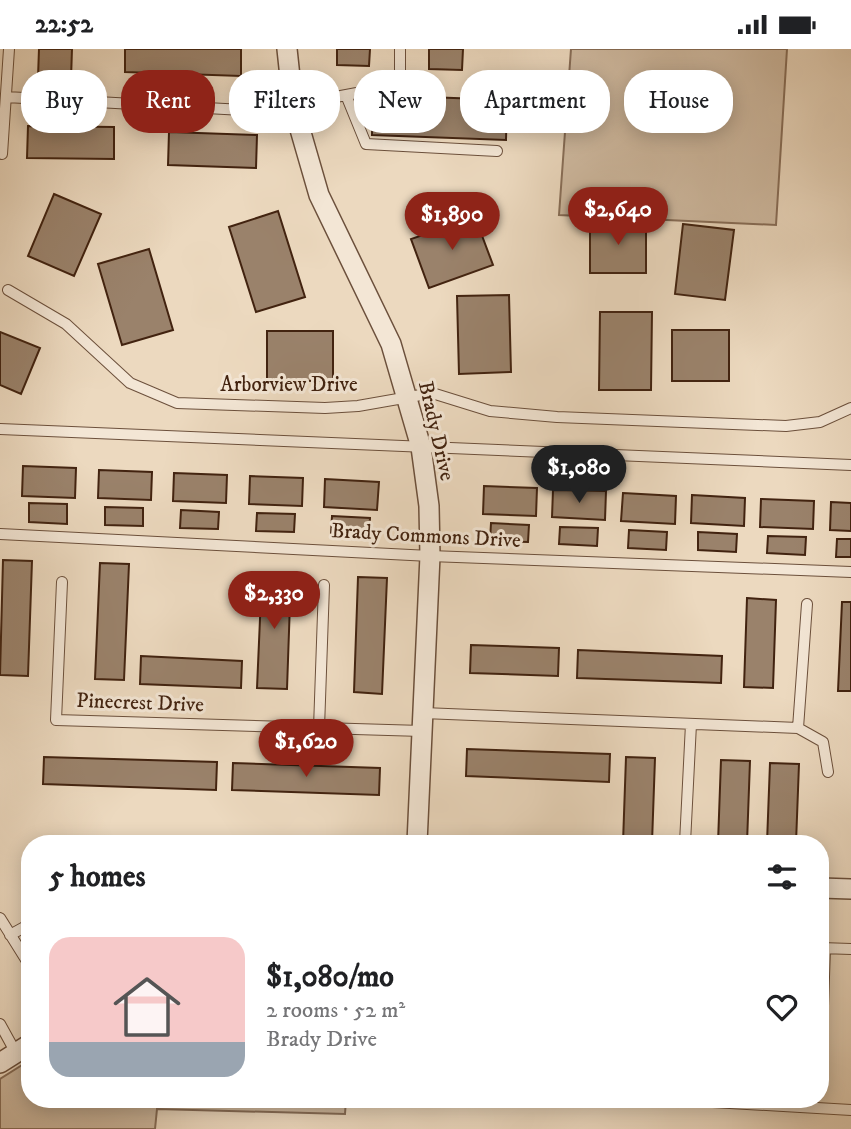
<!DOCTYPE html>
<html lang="en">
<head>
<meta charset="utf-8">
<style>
  body { margin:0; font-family:"IM FELL DW Pica",serif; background:#f2f2f2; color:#202124; height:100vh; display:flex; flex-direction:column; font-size:26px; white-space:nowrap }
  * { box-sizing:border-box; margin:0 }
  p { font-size:23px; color:#757577 }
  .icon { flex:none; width:38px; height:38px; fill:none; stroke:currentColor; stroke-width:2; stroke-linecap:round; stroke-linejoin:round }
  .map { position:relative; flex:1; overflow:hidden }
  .panel { position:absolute; left:21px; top:786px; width:808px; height:273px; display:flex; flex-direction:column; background:#fff; border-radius:28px; box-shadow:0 4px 18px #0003 }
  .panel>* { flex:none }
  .hud { position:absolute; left:21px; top:21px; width:810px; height:63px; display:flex; gap:14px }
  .price { position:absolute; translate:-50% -60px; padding:0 16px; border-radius:24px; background:#8f2418; color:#fff; font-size:23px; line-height:46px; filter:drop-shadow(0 2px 4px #0008) }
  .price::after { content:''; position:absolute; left:50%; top:42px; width:21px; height:16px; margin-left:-10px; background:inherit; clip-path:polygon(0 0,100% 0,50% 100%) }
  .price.selected { background:#222; color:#fff }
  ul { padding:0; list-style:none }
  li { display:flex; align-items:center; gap:21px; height:175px; padding:0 28px }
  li+li { border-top:2px solid #e0e0e0 }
  li span { display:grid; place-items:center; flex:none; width:196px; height:140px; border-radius:21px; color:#555 }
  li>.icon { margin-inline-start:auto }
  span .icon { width:84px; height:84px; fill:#fffc; stroke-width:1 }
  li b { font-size:30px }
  h2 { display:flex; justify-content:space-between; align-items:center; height:84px; padding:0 28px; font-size:30px }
  .chip { padding:0 24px; border-radius:28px; background:#fff; box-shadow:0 4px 18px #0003; font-size:24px; line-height:63px }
  .chip.selected { background:#8f2418; color:#fff }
  .status { display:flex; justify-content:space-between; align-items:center; height:49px; padding:0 35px; background:#fff; direction:ltr }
  .status svg { height:19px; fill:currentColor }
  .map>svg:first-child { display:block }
  .green { fill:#cfbaa1; stroke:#886e58; stroke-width:2 }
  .building { fill:#9a826b; stroke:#422310; stroke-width:2 }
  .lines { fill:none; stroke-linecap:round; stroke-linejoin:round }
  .lane-casing { stroke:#6c503c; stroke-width:12 }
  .street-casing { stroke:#6c503c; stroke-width:22 }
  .lane { stroke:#f3e6d5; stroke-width:10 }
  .street { stroke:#f3e6d5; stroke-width:19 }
  .labels { text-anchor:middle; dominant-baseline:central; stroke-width:6; stroke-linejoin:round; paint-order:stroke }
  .street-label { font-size:21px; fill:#422310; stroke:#f3e6d5 }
</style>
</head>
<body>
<div class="status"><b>22:52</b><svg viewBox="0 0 49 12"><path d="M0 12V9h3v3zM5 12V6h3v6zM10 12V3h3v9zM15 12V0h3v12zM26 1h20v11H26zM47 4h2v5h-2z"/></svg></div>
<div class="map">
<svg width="851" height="1080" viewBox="0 0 851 1080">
  <rect width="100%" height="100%" fill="#ecd9bf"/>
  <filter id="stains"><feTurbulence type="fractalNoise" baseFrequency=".00286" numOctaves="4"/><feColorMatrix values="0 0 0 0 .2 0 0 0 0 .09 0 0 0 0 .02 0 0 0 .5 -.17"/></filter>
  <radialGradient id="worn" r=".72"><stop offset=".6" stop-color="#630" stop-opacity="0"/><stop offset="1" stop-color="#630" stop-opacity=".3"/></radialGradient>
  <!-- green -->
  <path class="green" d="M571 0H787L776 176 559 166Z
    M30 1011V1050H346L345 1065 157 1060 155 1080H0V1030Z"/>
  <!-- building -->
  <path class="building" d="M39 0H72L71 30 38 28Z
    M125 0H241V27L125 23Z
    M337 0H370L369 17 337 16Z
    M429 0H463L462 21 429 20Z
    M373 46 507 51 506 91 372 86Z
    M28 77 114 78V110L27 109Z
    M169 83 257 86 256 119 168 116Z
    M54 145 101 165 74 227 28 207Z
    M278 162 305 248 256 263 229 178Z
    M475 168 493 216 429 239 411 190Z
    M590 173H646V224H590Z
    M683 175 734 181 725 251 675 245Z
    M149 200 173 281 122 296 98 215Z
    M509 246 511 323 459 325 457 247Z
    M600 263H652L651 341H599Z
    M672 281H729V332H672Z
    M267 282H333V332H267Z
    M0 283 40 299 21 345 0 336Z
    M23 417 76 419 75 449 22 447Z
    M99 421 152 423 151 451 98 449Z
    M174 424 227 426 226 454 173 452Z
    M250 427 303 429 302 457 249 455Z
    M325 430 379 433 377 461 324 458Z
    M484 437 537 439 536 467 483 465Z
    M553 441 606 442 605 471 552 468Z
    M623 444 676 447 675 475 621 472Z
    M692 446 745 449 744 477 691 474Z
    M761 450 814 452 813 480 760 478Z
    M831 453 851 454V482L830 481Z
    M29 454 67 455V475L29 473Z
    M105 458 143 459V477L105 476Z
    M181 461 219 463 218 480 180 479Z
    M257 464 295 465 294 483 256 482Z
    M332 467 370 469 369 487 331 485Z
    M491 474 529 476 528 493 490 492Z
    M560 478 598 479 597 497 559 495Z
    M629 481 667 483 666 501 628 499Z
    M698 483 737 485 736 503 698 501Z
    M768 487 806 488 805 506 767 504Z
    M837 490H851V508H836Z
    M3 511 32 512 28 627 0 626Z
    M100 514 129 515 124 631 95 630Z
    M262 524 291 525 287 640 257 639Z
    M358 528 387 529 382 645 354 643Z
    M747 549 776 551 773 639 744 638Z
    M842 553H851V642H838Z
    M471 596 559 599 558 627 470 624Z
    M578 601 722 607 721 634 577 629Z
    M141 607 242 612 241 639 140 635Z
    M467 700 610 705 609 733 466 727Z
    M44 708 217 713 216 741 43 735Z
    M626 708 655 709 652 794H623Z
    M721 711 750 712 747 794H718Z
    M233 714 380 719 379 746 232 741Z
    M770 714 799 715 796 794H767Z
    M28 804H30V840H26Z"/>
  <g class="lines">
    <defs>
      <path id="lane" d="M346 46 366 95 497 102
        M6 48 243 61 293 56 394 37 400 27V0
        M2 105 9 0
        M8 241 66 275 130 334 177 354 325 359 358 357 432 344 490 362 557 368 786 377 820 373 851 359
        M0 380 851 416
        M0 485 430 507 851 523
        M62 533 56 671 422 682
        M423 664 798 679 823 693 828 723
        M319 679 324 536
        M798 679 807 555
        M685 794 691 675
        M0 869 30 917
        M10 886 30 875
        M821 899 851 900
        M0 975 16 1004
        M821 1015 825 899
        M661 1050 851 1061"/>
      <path id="street" d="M287 0 293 56 319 146 391 295 421 398 429 457 430 507 417 794
        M821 839 851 840
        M0 1014 30 995"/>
    </defs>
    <!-- lane casing -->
    <use href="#lane" class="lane-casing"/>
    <!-- street casing -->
    <use href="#street" class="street-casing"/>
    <!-- lane -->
    <use href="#lane" class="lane"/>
    <!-- street -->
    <use href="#street" class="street"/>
  </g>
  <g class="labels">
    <!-- street labels -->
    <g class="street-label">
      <text x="289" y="336">Arborview Drive</text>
      <text transform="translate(436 382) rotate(77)">Brady Drive</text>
      <text transform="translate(426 487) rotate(3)">Brady Commons Drive</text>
      <text transform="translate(140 654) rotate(2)">Pinecrest Drive</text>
    </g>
  </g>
  <rect width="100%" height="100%" filter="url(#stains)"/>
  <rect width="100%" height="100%" fill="url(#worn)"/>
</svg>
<b class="price" style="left:618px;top:198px">$2,640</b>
<b class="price" style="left:452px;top:203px">$1,890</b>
<b class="price selected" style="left:579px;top:456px">$1,080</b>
<b class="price" style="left:274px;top:582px">$2,330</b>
<b class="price" style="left:306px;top:730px">$1,620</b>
<div class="hud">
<a class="chip">Buy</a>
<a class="chip selected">Rent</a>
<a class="chip">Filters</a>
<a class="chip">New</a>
<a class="chip">Apartment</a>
<a class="chip">House</a>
</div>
<section class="panel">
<h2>5 homes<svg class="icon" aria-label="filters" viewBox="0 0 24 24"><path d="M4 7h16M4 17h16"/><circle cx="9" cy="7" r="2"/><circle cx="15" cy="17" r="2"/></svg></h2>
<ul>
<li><span style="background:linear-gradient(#f6c9c9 75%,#9aa5b1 0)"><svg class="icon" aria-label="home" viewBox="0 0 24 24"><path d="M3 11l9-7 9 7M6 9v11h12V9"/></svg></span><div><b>$1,080/mo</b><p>2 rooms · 52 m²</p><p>Brady Drive</p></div><svg class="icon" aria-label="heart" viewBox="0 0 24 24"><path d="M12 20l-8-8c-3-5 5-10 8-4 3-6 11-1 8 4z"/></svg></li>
</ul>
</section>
</div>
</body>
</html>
